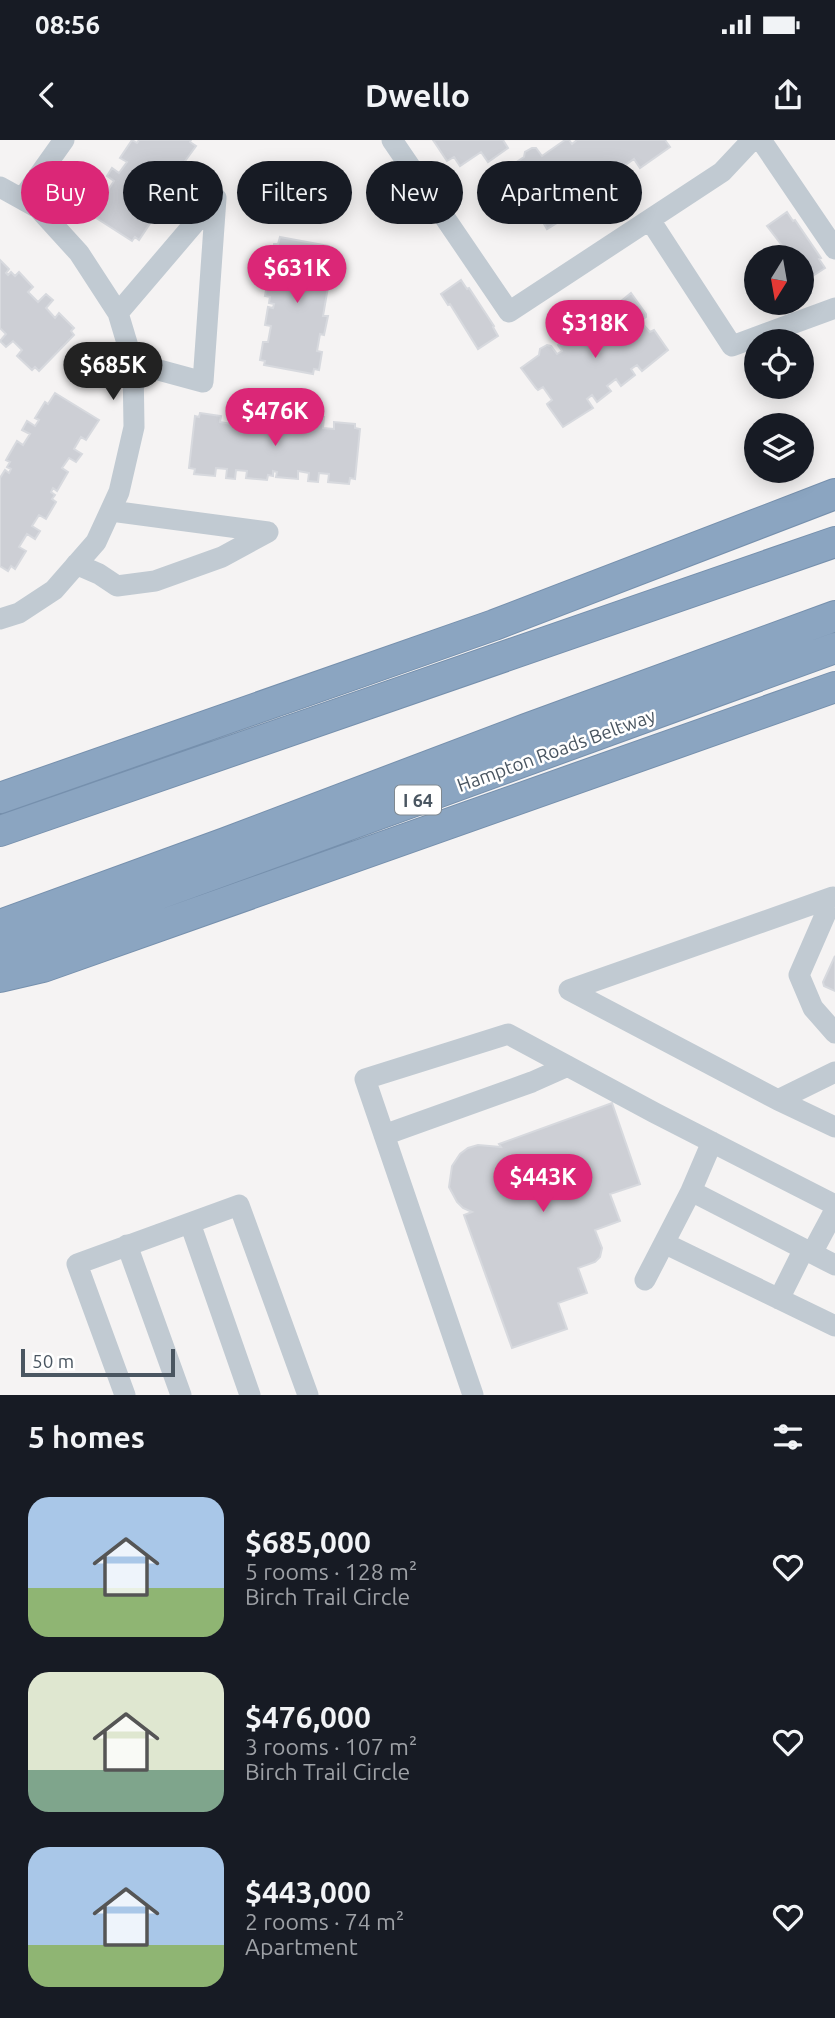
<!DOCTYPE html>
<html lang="en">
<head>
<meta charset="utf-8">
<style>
  body { margin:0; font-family:Ubuntu,sans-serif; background:#242831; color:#f1f3f6; height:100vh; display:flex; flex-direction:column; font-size:26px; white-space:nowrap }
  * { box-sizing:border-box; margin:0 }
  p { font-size:23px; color:#9ea1a6 }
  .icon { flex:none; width:38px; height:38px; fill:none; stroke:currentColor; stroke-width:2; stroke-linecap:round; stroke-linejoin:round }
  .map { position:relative; height:1255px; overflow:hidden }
  .panel { display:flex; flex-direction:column; background:#171b24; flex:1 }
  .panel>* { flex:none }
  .hud { position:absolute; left:21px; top:21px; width:794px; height:63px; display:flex; gap:14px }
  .needle { width:46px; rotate:191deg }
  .buttons { position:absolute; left:744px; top:105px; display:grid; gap:14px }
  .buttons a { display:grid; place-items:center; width:70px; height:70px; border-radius:50%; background:#171b24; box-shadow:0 4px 18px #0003; font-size:35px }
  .scale { position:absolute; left:21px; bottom:18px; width:154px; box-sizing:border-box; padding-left:7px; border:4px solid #4a5661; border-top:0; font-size:19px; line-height:24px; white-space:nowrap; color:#4a5661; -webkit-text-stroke:5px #fff; paint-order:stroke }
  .price { position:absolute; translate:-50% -60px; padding:0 16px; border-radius:24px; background:#db2777; color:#fff; font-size:23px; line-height:46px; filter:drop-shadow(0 2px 4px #0008) }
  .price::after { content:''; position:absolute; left:50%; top:42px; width:21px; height:16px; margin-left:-10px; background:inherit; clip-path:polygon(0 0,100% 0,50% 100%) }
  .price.on { background:#222; color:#fff }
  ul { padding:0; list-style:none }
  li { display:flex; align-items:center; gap:21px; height:175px; padding:0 28px }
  li span { display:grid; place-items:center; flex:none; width:196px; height:140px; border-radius:21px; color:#555 }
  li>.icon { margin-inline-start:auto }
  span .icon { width:84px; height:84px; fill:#fffc; stroke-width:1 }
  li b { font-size:30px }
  h2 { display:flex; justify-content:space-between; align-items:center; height:84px; padding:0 28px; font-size:30px }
  .chip { padding:0 24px; border-radius:32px; background:#171b24; box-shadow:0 4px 18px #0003; font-size:24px; line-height:63px }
  .chip.on { background:#db2777; color:#fff }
  .status { display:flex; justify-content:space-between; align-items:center; height:49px; padding:0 35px; background:#171b24; direction:ltr }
  .status svg { height:19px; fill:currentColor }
  header { display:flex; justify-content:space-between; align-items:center; height:91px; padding:0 28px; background:#171b24; font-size:32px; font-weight:600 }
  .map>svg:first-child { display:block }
  .building { fill:#cdcfd5; stroke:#d7d9de; stroke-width:2 }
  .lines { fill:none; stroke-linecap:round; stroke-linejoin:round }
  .highway-casing { stroke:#7690ad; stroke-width:32 }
  .minor { stroke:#c1cad2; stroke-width:21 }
  .highway { stroke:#8ba5c1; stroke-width:30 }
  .labels { text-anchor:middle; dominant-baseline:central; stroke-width:5; stroke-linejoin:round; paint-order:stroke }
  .shield { fill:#fff; stroke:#808990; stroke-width:2 }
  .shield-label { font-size:18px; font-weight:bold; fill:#4a5661 }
  .street-label { font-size:19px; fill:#4a5661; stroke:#fff }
</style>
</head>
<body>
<div class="status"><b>08:56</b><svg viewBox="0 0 49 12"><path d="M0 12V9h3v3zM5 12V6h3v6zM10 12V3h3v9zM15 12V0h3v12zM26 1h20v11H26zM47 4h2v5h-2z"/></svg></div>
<header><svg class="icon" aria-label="back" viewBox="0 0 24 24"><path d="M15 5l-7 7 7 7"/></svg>Dwello<svg class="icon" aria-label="share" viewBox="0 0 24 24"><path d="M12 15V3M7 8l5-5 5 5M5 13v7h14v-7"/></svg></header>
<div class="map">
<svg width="835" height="1255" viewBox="0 0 835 1255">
  <rect width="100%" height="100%" fill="#f5f3f3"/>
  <!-- building -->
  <path class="building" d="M132 0 137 3 139 0H191L190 2 196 6 183 24 180 22 178 25 182 27 179 32 183 34 171 52 165 48 158 59 166 64 161 72 152 67 145 78 151 82 139 100 135 97 132 101 90 74 93 70 88 67 100 49 106 53 114 41 107 36 112 28 119 33 127 22 120 18Z
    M433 0H503L508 8 488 22 481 12 460 26 454 17 447 21Z
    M565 0H569L572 4 577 0H665L670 7 640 28 634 19 608 37 605 32 595 38 598 43 572 61 578 70 547 89 533 65 537 62 528 49 523 52 506 29 524 17 525 12 532 8H536L542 16Z
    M787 72 793 81 795 80 821 118 819 119 825 128 805 141 802 137V117H791L767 86Z
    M280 97 329 106 328 112 334 113 330 132 325 131 323 146 328 147 323 176H328L324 195 320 194 317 211 322 212 319 230 314 229 313 234 264 225 265 221 260 220 263 202H268L271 186 265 185 268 167 273 168 274 164 269 163 270 157 265 156 268 138 273 139 276 123 271 122 274 104H278Z
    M0 120 9 129 6 133 8 135 11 132 15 136 19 132 33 147 28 152 38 162 46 154 53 160 46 168 55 178 59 173 74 188 71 191 74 195 39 231 35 227 32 230 17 216 22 210 13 201 6 207 0 201 6 194 0 188Z
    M461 140 467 149 469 148 494 186 493 187 498 196 478 209 450 164 448 165 441 154Z
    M631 153 646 174V177L640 181 650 192 654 190 668 210 642 231 637 225 631 229 635 235 621 246 616 239 607 246 611 251 597 262 592 255 587 259 593 268 563 287 548 266 547 264 552 260 543 247 538 250 536 248 521 228 539 215 540 209 547 205 551 206 557 214 562 211 558 205 572 195 577 202 587 195 583 189 598 178 603 184 607 182 600 172 603 167 608 163 615 166Z
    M55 253 99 280 86 300 81 297 74 309 82 314 76 322 69 318 62 328 68 332 57 351 53 348 51 352 55 355 52 359 56 362 46 379 39 375 32 386 40 391 35 399 27 394 19 407 26 411 15 429 11 426 8 431 0 426V338L5 330 9 333 11 329 7 327 10 322 6 320 17 301 23 305 30 294 22 290 27 281 35 286 39 280 35 278 45 262 48 264Z
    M200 273 221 276 220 282 231 284 232 273 242 274 241 284 251 285 252 278 273 280 272 284 276 285 277 281H282V276L303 279V285L313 286 314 276 324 277 323 288 334 289V282L355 284V288L360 289 355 339 350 338 349 344 328 342 329 334 319 333 318 342 308 341 309 333 298 331V339L276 337 277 332 273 331V336L268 335 267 340 246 338 247 331 236 330 235 339 226 338 227 329 216 328 215 336 194 334 195 329 189 328 195 276 199 277Z
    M835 816V851L824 846 823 842Z
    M612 963 640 1044 610 1054 620 1081 595 1090 602 1108 600 1117 595 1122 578 1128 587 1153 558 1163 567 1189 512 1208 464 1075 472 1072 463 1068 457 1062 449 1047 452 1026 460 1014 468 1008 478 1005 501 1007 499 1004Z"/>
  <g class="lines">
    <defs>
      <path id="highway" d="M0 658 494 485 835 354
        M0 691 835 402
        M0 785 225 703 526 589 835 476
        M0 812 835 508
        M0 837 43 827 835 547"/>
    </defs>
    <!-- highway casing -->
    <use href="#highway" class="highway-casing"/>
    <!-- minor -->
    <path class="minor" d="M392 0 509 172 722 32 752 0
      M761 0 835 109
      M0 47 38 68 79 113 118 173 133 223 134 287 119 352 96 402 54 450 19 473 0 479
      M22 59 64 0
      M650 80 732 206 835 168
      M118 173 216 58 203 242 133 223
      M111 371 268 392
      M76 424 99 434 117 446 155 441 222 417 268 392
      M835 932 778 960 835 987
      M778 960 569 850 833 757 799 835 813 868 835 893
      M384 995 532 942 568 926
      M712 1002 691 1051 835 1125
      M190 1083 250 1255
      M664 1103 835 1186
      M127 1105 181 1255
      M812 1113 835 1070
      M645 1140 691 1051
      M779 1159 804 1109
      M125 1255 77 1124 239 1065 308 1255
      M473 1255 365 939 508 894 655 973 835 1065"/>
    <!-- highway -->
    <use href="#highway" class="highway"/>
  </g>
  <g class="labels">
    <!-- shield labels -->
    <rect class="shield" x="395" y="645.5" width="46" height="29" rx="5"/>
    <g class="shield-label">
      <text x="418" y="660">I 64</text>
    </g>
    <!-- street labels -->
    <g class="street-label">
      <text transform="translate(556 610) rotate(-20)">Hampton Roads Beltway</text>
    </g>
  </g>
</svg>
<div class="buttons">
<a><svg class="needle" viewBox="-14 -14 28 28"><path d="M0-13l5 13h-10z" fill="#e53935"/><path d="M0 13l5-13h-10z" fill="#9ea1a6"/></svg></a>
<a><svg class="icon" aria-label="locate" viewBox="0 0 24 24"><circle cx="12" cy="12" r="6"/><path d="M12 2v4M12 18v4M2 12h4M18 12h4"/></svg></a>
<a><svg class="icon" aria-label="layers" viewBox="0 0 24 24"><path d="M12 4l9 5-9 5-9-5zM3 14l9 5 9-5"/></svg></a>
</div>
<div class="scale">50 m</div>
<b class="price" style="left:297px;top:165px">$631K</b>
<b class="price" style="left:595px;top:220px">$318K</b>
<b class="price on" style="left:113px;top:262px">$685K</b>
<b class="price" style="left:275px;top:308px">$476K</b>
<b class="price" style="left:543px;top:1074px">$443K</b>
<div class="hud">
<a class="chip on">Buy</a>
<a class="chip">Rent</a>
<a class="chip">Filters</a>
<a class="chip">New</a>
<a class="chip">Apartment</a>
</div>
</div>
<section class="panel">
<h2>5 homes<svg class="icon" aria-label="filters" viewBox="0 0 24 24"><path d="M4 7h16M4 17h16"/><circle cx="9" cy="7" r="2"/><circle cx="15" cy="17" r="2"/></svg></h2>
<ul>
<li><span style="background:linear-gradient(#a9c7e8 65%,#8fb573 0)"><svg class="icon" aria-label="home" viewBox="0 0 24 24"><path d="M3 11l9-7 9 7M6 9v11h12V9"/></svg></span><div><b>$685,000</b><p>5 rooms · 128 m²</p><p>Birch Trail Circle</p></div><svg class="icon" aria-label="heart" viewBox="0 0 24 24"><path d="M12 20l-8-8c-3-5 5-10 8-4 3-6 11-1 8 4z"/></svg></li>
<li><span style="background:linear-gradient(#dfe7d0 70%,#7fa58c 0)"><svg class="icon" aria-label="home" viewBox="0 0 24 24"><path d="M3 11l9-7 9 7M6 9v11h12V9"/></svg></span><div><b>$476,000</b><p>3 rooms · 107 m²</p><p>Birch Trail Circle</p></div><svg class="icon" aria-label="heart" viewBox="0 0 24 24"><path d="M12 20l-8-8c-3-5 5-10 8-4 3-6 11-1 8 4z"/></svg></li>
<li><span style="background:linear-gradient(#a9c7e8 70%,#8fb573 0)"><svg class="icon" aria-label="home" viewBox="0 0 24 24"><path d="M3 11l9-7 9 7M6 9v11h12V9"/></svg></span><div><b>$443,000</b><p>2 rooms · 74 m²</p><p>Apartment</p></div><svg class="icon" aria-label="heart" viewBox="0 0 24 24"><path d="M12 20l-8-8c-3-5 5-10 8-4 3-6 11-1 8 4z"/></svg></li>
</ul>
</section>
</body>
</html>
